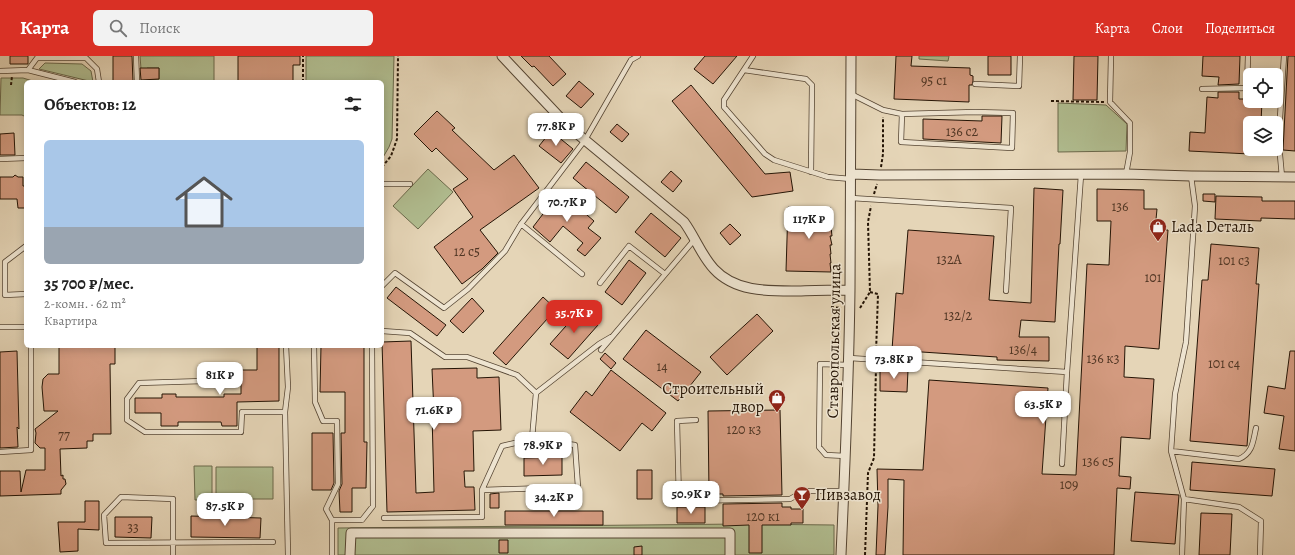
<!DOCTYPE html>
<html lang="ru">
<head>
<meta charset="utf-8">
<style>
  body { margin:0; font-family:Alegreya,serif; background:#f2f2f2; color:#222; height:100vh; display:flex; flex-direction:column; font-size:15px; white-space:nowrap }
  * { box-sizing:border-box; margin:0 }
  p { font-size:13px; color:#767676 }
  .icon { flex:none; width:22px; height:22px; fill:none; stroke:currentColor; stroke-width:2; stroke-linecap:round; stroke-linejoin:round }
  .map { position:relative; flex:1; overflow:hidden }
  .panel { position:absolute; left:24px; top:24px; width:360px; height:268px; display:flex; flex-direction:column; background:#fff; border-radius:6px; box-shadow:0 2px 10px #0003 }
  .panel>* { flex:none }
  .controls { position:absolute; left:1243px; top:12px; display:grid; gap:8px }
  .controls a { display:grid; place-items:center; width:40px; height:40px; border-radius:6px; background:#fff; box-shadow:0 2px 10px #0003; font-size:20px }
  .price { position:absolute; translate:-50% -34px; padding:0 9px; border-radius:8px; background:#fff; color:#222; font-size:13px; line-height:26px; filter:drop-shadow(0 1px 2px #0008) }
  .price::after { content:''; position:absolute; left:50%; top:24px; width:12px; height:9px; margin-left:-6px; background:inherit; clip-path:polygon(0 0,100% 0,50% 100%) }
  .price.current { background:#d93025; color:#fff }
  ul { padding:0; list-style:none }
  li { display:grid; align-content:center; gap:8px; height:212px; padding:0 20px }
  li span { display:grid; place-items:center; height:124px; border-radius:6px; color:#555 }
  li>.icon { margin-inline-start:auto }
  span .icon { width:72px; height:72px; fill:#fffc; stroke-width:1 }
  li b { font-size:17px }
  h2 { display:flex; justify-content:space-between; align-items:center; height:48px; padding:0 20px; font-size:17px }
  header { display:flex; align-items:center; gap:24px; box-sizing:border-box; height:56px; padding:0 20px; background:#d93025; color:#fff }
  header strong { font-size:19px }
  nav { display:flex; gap:22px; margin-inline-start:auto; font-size:14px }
  .search { width:280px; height:36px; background:#f2f2f2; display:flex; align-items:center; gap:10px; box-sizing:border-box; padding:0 14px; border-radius:6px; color:#767676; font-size:15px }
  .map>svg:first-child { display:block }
  .green { fill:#b1be91; stroke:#6a694b; fill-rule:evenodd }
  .building { fill:#d39a7f; stroke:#241405 }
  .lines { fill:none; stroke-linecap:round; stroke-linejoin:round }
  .service-casing { stroke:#544432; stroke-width:6 }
  .minor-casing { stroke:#544432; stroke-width:11 }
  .path { stroke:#241405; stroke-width:2; stroke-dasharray:3 2; stroke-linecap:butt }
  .service { stroke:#eee4d0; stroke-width:4.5 }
  .minor { stroke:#eee4d0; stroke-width:9 }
  .labels { text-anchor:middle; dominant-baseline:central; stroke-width:3; stroke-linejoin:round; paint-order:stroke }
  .number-label { font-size:14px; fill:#503624 }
  .poi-label { font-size:16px; fill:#241405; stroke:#eee4d0; text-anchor:start }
  .street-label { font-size:16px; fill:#241405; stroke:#eee4d0 }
</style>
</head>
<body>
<header>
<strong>Карта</strong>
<div class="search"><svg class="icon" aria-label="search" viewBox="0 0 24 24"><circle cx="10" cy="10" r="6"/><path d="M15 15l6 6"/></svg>Поиск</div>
<nav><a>Карта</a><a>Слои</a><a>Поделиться</a></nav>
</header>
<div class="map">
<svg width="1295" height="499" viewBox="0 0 1295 499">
  <rect width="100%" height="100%" fill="#e5d5b7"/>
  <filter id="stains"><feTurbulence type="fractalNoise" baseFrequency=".005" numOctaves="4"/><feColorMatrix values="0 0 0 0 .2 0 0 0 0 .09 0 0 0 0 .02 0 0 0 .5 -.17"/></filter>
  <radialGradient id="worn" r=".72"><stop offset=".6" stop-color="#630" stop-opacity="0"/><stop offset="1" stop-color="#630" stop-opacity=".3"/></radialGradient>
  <!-- green -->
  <path class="green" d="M140 0H214V26H142ZM147 12H159V23L148 24Z
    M306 0H394L392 83 389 91 382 103V26H306Z
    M919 0H949L948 5 919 3Z
    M45 7 82 8 91 15 93 26 39 13Z
    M1 22H23L36 26H26V61L22 59H0Z
    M1058 47 1106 49 1127 68 1126 95 1058 96Z
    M428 113 453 136 418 173 393 150Z
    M194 410H212V444H195Z
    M216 411H273V443H216Z
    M740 468 834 469V499H338V472Z"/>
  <!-- building -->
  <path class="building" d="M10 0H28V8H10Z
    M113 0H132L133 26H113Z
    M238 0H300V9H293V26H238Z
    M521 0H549L566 18 553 30 534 10 532 11Z
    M705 0H737L713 28 694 13Z
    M896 0H912L911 10 970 12V19L973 20V25L972 29H969V46L894 43Z
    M988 0H1011V19H988Z
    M1074 0H1098L1097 44H1073Z
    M1203 0H1240L1239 28 1218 29 1219 21 1202 20Z
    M1288 0H1295V95L1283 94Z
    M140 12H159V23L141 24Z
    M579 25 594 38 581 52 566 40Z
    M691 29 765 118 790 116 793 135 752 141 672 45Z
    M1218 36H1239V43H1250V45H1262L1261 67H1250V98L1189 95 1190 76 1205 77 1207 41 1218 42Z
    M437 55 455 72 452 74 494 114 514 99 539 132 480 174 498 197 482 213 462 228 434 191 473 161 453 133 468 123 436 92 432 96 414 78Z
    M982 60H1002L1001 87 923 83V63L982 65Z
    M617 68 629 78 622 86 610 76Z
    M551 75 573 93 561 107 539 90Z
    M14 77 15 99H0V78Z
    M586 106 629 141 616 157 573 122Z
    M671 115 682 125 673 136 661 126Z
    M15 119 18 121H23V130H26V152H18L17 143H0V121H13Z
    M1034 132 1063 134 1060 188H1059L1055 266 1021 264 1019 281H1049V305L997 304V301L892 294 896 237 903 238 908 174 994 180 989 244 1031 247Z
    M1097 133 1144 134V153H1157L1155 174H1168L1159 293 1125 290 1124 321 1154 323 1150 383 1121 381 1119 420 1131 421 1130 433 1117 432 1114 499H903L904 424 888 423V451L885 499H876L878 450 877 413 923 414 929 324 1048 332 1042 418 1076 419 1087 208 1109 209 1111 165H1097Z
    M559 137 565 143 566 141 594 165 588 172 601 182 585 200 577 194 583 187 563 170 550 186 533 171Z
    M1203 138H1215V146L1203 145Z
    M1216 140 1262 141V145H1295V163L1261 162V165L1215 163Z
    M788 151 831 152 832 171H831L832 180H830L832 189H830L831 198H830L831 207H830L831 216 786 215Z
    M651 157 681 182 665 201 635 176Z
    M730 168 741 179 730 189 720 177Z
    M1211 188 1259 192 1256 228H1259L1247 390 1190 385 1202 224H1208Z
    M629 204 646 217 622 249 605 236Z
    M396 231 446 269 437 280 387 242Z
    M543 241 556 253 506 309 493 297Z
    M472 242 484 255 463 277 450 265Z
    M581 253 598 269 568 303 550 288Z
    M757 258 773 275 727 319 710 301Z
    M646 274 701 316 678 345 623 303Z
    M411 285 416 437 434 436 432 357H434L432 313 477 312V322L499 321 501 374 473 375 474 415H464L465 431H474L475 454 387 456 382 286Z
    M59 290H115V308H110L111 378H93V385H87V392L60 393 61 420 63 419V423H65L66 428 61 434V438L0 440V415H20L21 436 26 414H45V392H40L35 387 36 377 35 373 58 355H44L42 331 43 323 48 318H59Z
    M257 290H279V345L237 346V370H222L221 366H178V370H161V357H135V342H162V338H176V341H224V338H241V314H257Z
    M321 290H364V386H367L366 432H352V456H340L339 435 342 428 341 377H345V336H320Z
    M17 295 19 373 17 371 18 391 0 392V296Z
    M1290 295H1295V395L1279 393 1284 360 1264 357 1268 330 1285 333Z
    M605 297 616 307 611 313 600 303Z
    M880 313 908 314 907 336 880 335Z
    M611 314 666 357 652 375 642 367 620 395 570 356 586 335 592 340Z
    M780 354 782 439 723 440V438H709L708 355Z
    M312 377H333L334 427 331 434H312Z
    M562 401V419L524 420V402Z
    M1192 406 1275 413 1272 440 1190 434Z
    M637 414H652V443H637Z
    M1135 436 1179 439 1175 488 1131 485Z
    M499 437V452H490V438Z
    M85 445H99V474L78 473V495L60 496 58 466H85Z
    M782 447V451H791V453H803V467H791V469H762V497H749V469L723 470V448Z
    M677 451H705V467H677Z
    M505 455H603V469H505Z
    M1201 457 1232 458 1230 499H1199Z
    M191 460 261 462 260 482 191 481Z
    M115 461H152L151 482 115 481Z
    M499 484H508V497H499Z
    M642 490V499H634V491Z"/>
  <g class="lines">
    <defs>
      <path id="service" d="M136 0 137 26
        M753 0 724 44V51L765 98 774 104 828 121 851 123
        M1111 0 1110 46 1130 67V96L1126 118
        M744 14 806 23 812 29 811 116
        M0 15 28 14
        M75 26 28 14 37 2H86L97 13 99 26
        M975 28 1019 30 1020 0
        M1202 33 1247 32 1248 0
        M851 38 883 54 902 58 975 56 1013 57 1012 92 901 86 902 58
        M0 103 26 102
        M1282 121 1280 99 1278 92 1284 0
        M382 128H410
        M851 142 1011 152 1006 235
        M521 168 582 218
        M26 190 5 206V239L26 238
        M600 227 629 190 665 218
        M382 230 395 217 444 252 468 233 505 195 521 168 585 84 631 4 638 0
        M0 271H26
        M382 275 410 277 445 301H467L517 319 536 337
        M286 290 288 331 285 356 288 499
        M314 290 315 346 323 365H337L338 428 326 453 332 464
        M601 294 695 183
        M849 302 1067 316 1081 119
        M236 324 139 327 127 343V364L145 376H241L242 356H285
        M696 364 677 365 679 445 790 443 804 435H844
        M1171 395 1239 403C1253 397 1253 385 1256 372
        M0 396 31 394V290
        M846 400 826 399 819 391 820 308 849 309
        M1062 408 1067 316
        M482 434 578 431 575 389 532 383
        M1184 443 1239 451 1261 465 1260 499
        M384 462 482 461V434L502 390 532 383 536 337 599 288 611 281
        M173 499V443L121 441 104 459 106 487 273 486
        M332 499V464H362L373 450 372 290
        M1182 499 1184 443 1171 395 1175 338 1186 286 1195 150 1191 120"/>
      <path id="minor" d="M502 0 568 70 684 166C695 181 701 199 714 213 736 237 771 235 801 235 817 234 834 234 850 234
        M852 118 880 119 1126 118 1191 120 1295 121
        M350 499 351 477H730V499
        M841 499C845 410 849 322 850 233 851 155 850 78 851 0"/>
    </defs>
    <!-- service casing -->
    <use href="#service" class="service-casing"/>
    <!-- minor casing -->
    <use href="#minor" class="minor-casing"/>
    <!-- path -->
    <path class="path" d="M303 26V0
      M11 29 12 20
      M1051 45 1104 46
      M382 111 391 100 397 83 398 0
      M881 111 883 98V61
      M874 138 877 128
      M870 236 878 238 876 297
      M831 251 841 252
      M860 252 870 236 868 166 871 150
      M865 499 868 417 874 402 876 310"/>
    <!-- service -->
    <use href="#service" class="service"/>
    <!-- minor -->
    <use href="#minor" class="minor"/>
  </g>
  <!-- icons -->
  <defs>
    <symbol id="shop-pin" viewBox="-11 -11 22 30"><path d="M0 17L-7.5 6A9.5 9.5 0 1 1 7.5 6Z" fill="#8f2418" stroke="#eee4d0"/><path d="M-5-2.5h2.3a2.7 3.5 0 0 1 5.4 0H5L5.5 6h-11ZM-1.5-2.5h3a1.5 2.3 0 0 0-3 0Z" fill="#fff"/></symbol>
    <symbol id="bar-pin" viewBox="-11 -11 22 30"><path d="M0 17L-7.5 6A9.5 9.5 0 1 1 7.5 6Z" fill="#8f2418" stroke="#eee4d0"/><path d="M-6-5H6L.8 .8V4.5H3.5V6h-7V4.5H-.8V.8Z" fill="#fff"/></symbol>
  </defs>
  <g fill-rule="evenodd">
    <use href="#shop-pin" x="1148" y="161" width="20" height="27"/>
    <use href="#shop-pin" x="767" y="332" width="20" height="27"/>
    <use href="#bar-pin" x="792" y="429" width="20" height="27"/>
  </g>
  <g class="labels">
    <!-- number labels -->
    <g class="number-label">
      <text x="934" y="24">95 с1</text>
      <text x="962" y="75">136 с2</text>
      <text x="1120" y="150">136</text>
      <text x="467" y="195">12 с5</text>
      <text x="949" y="203">132А</text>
      <text x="1234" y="204">101 с3</text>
      <text x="1153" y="221">101</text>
      <text x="958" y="259">132/2</text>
      <text x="1023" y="293">136/4</text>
      <text x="1103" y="302">136 к3</text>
      <text x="1224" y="307">101 с4</text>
      <text x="662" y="310">14</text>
      <text x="744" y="373">120 к3</text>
      <text x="64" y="379">77</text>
      <text x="1098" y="405">136 с5</text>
      <text x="1069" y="428">109</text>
      <text x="763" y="460">120 к1</text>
      <text x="133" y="471">33</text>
    </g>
    <!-- poi labels -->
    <g class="poi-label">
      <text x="1171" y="171">Lada Dеталь</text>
      <text x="764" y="333" text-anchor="end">Строительный<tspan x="764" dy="18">двор</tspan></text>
      <text x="815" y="439">Пивзавод</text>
    </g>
    <!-- street labels -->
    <g class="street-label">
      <text transform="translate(834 285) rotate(-89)">Ставропольская улица</text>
    </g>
  </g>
  <rect width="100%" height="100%" filter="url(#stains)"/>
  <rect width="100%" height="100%" fill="url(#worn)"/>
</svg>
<div class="controls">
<a><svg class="icon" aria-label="locate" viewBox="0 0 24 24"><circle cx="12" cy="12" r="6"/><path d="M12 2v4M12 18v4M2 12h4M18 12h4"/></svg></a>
<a><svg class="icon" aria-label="layers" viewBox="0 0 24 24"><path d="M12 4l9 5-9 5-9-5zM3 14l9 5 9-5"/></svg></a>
</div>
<b class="price" style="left:556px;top:91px">77.8K ₽</b>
<b class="price" style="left:567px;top:167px">70.7K ₽</b>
<b class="price" style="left:809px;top:184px">117K ₽</b>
<b class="price current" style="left:574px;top:278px">35.7K ₽</b>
<b class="price" style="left:894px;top:324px">73.8K ₽</b>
<b class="price" style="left:220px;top:340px">81K ₽</b>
<b class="price" style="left:1043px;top:369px">63.5K ₽</b>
<b class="price" style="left:434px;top:375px">71.6K ₽</b>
<b class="price" style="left:543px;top:410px">78.9K ₽</b>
<b class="price" style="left:691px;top:459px">50.9K ₽</b>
<b class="price" style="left:554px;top:462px">34.2K ₽</b>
<b class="price" style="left:225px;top:471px">87.5K ₽</b>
<section class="panel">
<h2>Объектов: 12<svg class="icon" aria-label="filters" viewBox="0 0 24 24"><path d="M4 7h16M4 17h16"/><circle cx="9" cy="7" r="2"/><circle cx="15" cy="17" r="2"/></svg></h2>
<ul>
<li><span style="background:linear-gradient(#a9c7e8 70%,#9aa5b1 0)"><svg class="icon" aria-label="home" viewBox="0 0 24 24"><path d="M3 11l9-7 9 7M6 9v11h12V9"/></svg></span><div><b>35 700 ₽/мес.</b><p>2-комн. · 62 m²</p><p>Квартира</p></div></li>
</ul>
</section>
</div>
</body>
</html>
